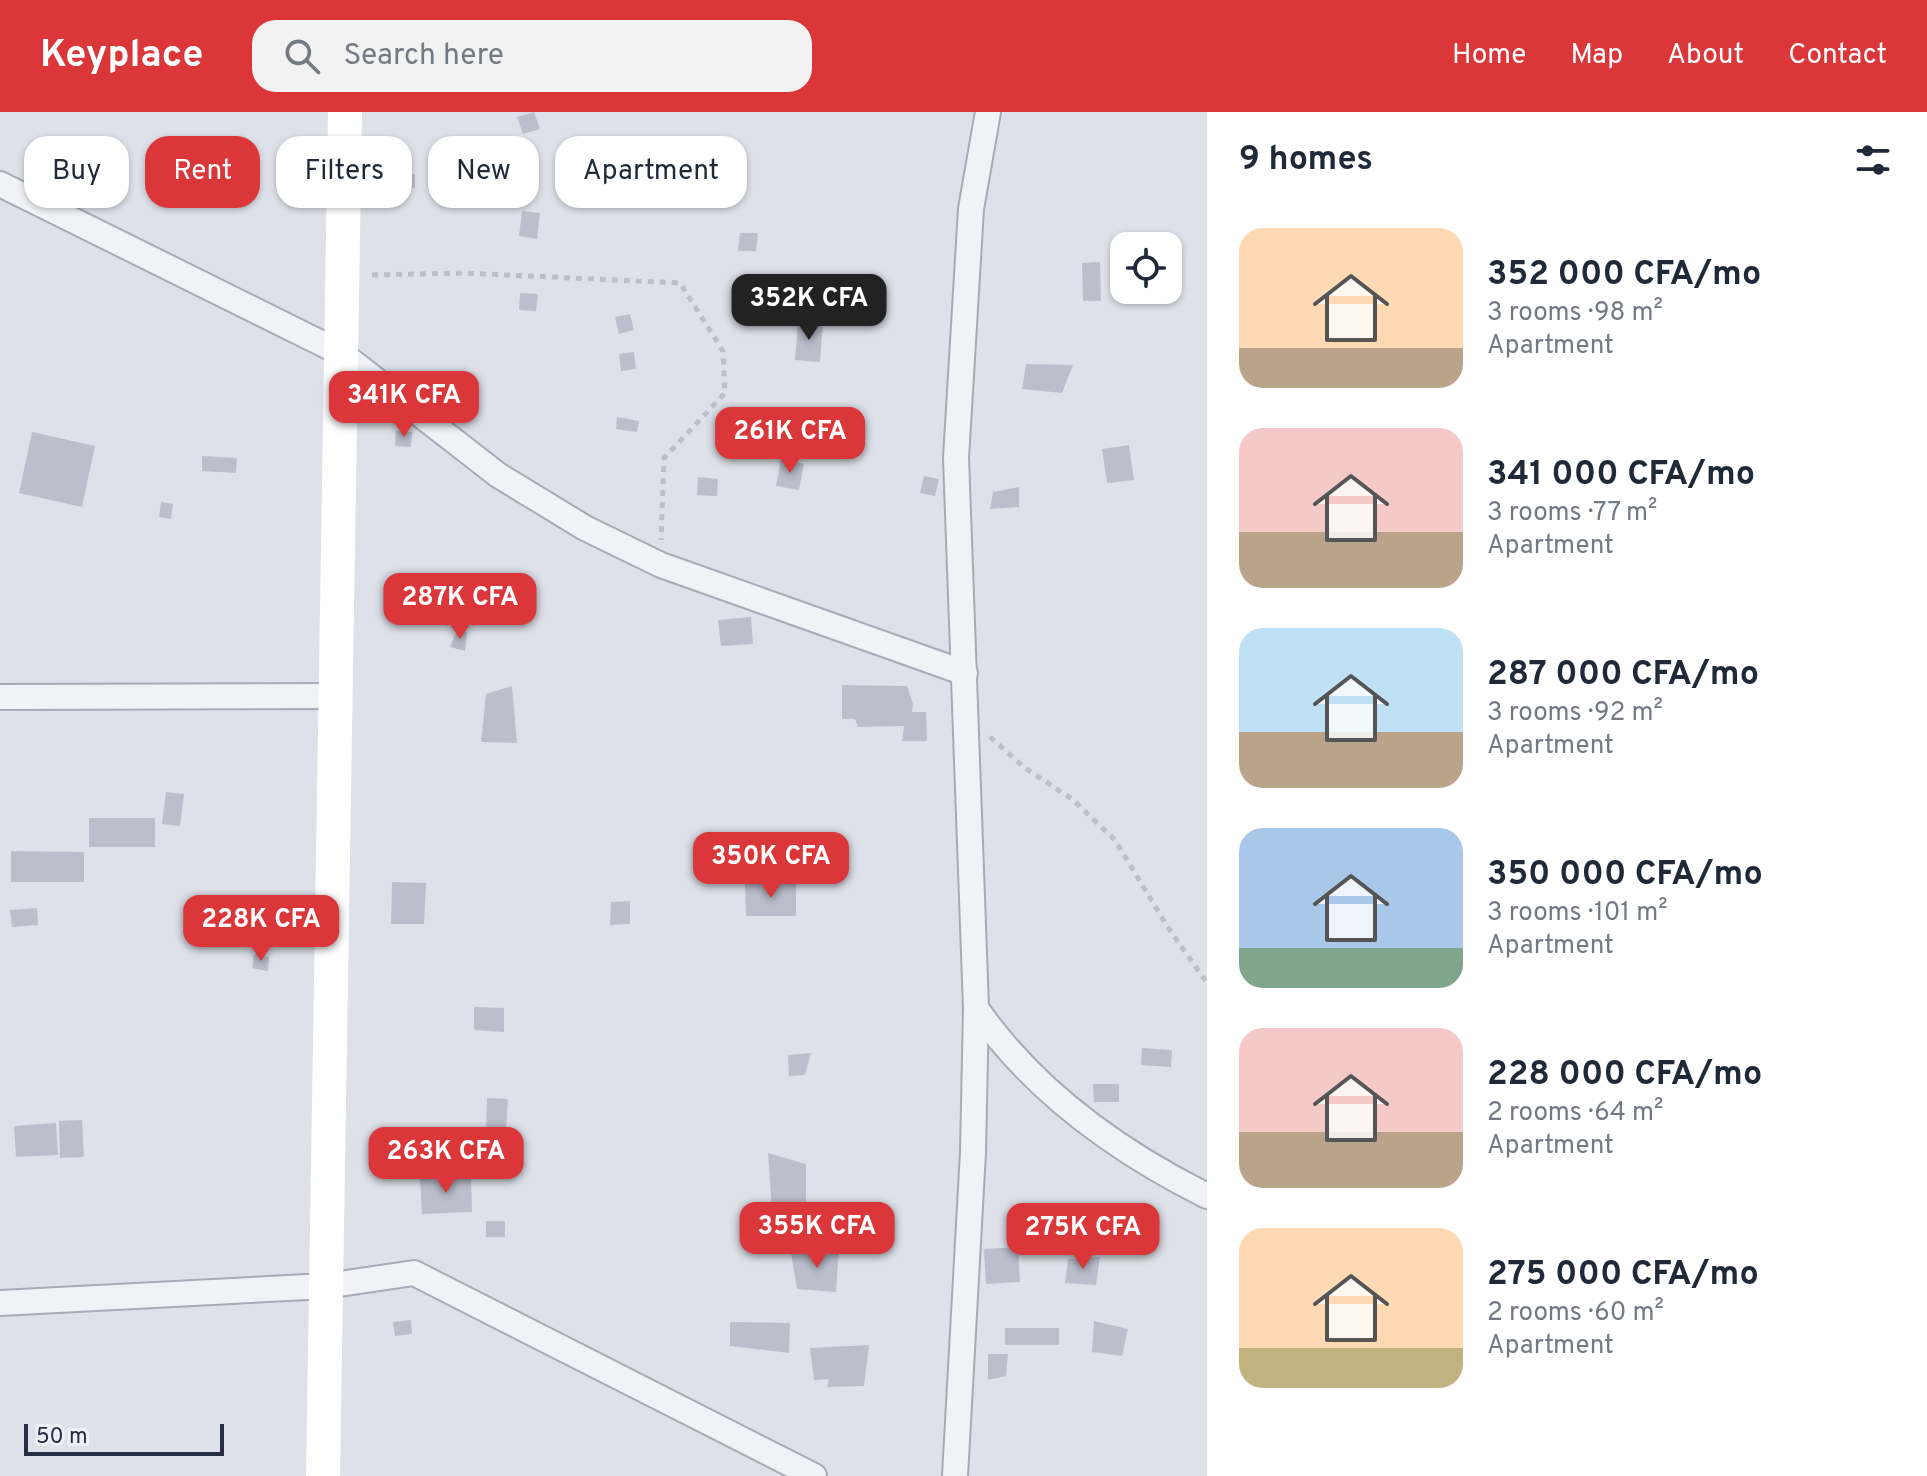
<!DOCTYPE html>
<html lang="en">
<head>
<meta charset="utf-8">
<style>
  body { margin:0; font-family:Overpass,sans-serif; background:#f2f2f3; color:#1f2937; height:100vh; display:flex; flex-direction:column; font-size:30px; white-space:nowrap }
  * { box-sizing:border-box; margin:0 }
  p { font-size:26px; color:#747a83 }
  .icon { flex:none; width:44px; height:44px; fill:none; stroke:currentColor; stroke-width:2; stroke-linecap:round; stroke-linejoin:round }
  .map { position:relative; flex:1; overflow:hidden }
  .panel { display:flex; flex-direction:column; background:#fff; width:720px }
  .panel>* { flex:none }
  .guide { position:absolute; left:24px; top:24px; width:760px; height:72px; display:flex; gap:16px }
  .buttons { position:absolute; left:1110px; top:120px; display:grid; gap:16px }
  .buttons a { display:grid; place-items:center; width:72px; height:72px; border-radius:16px; background:#fff; box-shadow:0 2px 6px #0004; font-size:40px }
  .scale { position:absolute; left:24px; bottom:20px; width:200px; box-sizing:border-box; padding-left:8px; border:4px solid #262c42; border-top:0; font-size:22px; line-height:28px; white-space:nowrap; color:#262c42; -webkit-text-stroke:6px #eef0f7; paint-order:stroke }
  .price { position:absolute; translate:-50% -68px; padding:0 18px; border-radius:16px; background:#db3639; color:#fff; font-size:26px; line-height:52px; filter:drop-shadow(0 2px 4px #0008) }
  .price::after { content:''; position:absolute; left:50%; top:48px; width:24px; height:18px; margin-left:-12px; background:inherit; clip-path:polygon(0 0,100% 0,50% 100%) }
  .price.on { background:#222; color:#fff }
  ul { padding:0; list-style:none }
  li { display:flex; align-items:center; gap:24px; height:200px; padding:0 32px }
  li span { display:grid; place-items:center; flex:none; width:224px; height:160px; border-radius:24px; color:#555 }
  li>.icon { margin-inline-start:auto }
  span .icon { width:96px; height:96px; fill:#fffc; stroke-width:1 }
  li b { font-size:34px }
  h2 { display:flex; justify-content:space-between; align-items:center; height:96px; padding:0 32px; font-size:34px }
  .tag { padding:0 28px; border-radius:24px; background:#fff; box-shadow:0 2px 6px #0004; font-size:28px; line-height:72px }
  .tag.on { background:#db3639; color:#fff }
  header { display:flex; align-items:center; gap:48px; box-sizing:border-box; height:112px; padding:0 40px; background:#db3639; color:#fff }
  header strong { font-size:38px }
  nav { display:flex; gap:44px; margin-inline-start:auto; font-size:28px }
  .search { width:560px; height:72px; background:#f2f2f3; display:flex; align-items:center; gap:20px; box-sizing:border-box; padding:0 28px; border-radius:24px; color:#747a83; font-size:30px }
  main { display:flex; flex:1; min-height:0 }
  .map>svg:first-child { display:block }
  .building { fill:#bbbfcc }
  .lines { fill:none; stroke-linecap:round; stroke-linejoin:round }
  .street-casing { stroke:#a7abb7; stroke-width:28 }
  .path { stroke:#bcbfc8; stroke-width:5; stroke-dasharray:6 6; stroke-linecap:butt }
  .street { stroke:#f1f2f7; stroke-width:24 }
  .secondary { stroke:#fff; stroke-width:34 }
</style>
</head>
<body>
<header>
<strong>Keyplace</strong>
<div class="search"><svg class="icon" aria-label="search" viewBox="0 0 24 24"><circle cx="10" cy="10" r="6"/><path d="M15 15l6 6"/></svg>Search here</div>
<nav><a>Home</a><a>Map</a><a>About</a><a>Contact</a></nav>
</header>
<main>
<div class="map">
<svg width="1207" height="1364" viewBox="0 0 1207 1364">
  <rect width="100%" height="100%" fill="#dee1e9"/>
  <!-- building -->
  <path class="building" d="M534 0 540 17 523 22 517 5Z
    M415 62V76L400 77 399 63Z
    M522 99 540 101 537 127 519 124Z
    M740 121H758L756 139H738Z
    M1100 150 1101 189H1083L1082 151Z
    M520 181 538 182 536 199 519 198Z
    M630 202 634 218 619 222 615 205Z
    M798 209 823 212 820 250 795 248Z
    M634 240 636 257 621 259 619 242Z
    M1026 252 1073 253 1062 281 1022 277Z
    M617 305 639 309 637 320 616 317Z
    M396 319 412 320 411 335 395 334Z
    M32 320 95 334 82 395 19 381Z
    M1129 333 1134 368 1107 371 1102 337Z
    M202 344 237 346 236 361 202 359Z
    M781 347 804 352 799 378 776 374Z
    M924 364 939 367 935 384 920 381Z
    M698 365 718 367 717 384 697 383Z
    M1019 375V395L990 397 993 380Z
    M161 390 173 392 171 407 159 405Z
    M751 505 753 532 721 534 718 508Z
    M457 519 467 520 465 539 450 535Z
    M842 573 907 574 913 592 912 600H926L927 629H902L904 614 858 615 855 607H842Z
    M512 574 517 631 481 630 486 582Z
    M166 680 184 682 180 714 162 712Z
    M89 706H155V735H89Z
    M11 739 84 740V770H11Z
    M392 770 426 771 424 812H391Z
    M796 771V804H746L745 772Z
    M630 789V812L610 813 611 790Z
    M37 796 38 813 12 815 10 798Z
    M254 842 269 845 268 859 252 856Z
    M474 895 504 896V920L474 918Z
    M1142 936 1172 938 1171 955 1141 953Z
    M811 941 805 963 789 964 788 943Z
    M1093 972H1119V990H1094Z
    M487 986 508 987 506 1020 486 1019Z
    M82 1008 84 1045 60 1046 59 1009Z
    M56 1011 58 1043 16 1045 14 1014Z
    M768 1041 806 1052V1098H772Z
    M471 1065 472 1100 422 1102 420 1067Z
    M486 1109H505V1125H486Z
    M839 1135 836 1180 797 1177 791 1141 811 1142Z
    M1018 1135 1020 1170 986 1172 984 1137Z
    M1100 1145 1096 1173 1065 1171 1068 1147Z
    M411 1208 412 1222 395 1224 393 1210Z
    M1094 1209 1128 1217 1122 1244 1092 1240Z
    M730 1210 790 1211 789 1241 730 1234Z
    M1005 1216H1059V1233H1005Z
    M869 1233 864 1274 827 1275 829 1267 814 1268 810 1236Z
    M988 1242H1008L1006 1264 988 1268Z"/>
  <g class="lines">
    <defs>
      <path id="street" d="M0 72 341 241 498 363 585 416 661 453 965 561
        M0 585 336 584
        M976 896C1034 980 1117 1039 1207 1084
        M0 1191 326 1174 414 1161 814 1364
        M955 1364 973 1040 976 896 956 346 971 97 988 0"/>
    </defs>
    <!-- street casing -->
    <use href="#street" class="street-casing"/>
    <!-- path -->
    <path class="path" d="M372 163 463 161 680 171 723 239 725 281 664 346 661 428
      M990 625 1025 656 1072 687 1115 728 1167 814 1207 871"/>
    <!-- street -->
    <use href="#street" class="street"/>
    <!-- secondary -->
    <path class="secondary" d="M323 1364 345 0"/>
  </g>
</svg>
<div class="buttons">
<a><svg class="icon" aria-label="locate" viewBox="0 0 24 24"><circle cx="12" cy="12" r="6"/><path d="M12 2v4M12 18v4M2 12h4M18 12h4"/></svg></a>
</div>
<div class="scale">50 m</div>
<b class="price on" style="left:809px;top:230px">352K CFA</b>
<b class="price" style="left:404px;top:327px">341K CFA</b>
<b class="price" style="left:790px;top:363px">261K CFA</b>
<b class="price" style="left:460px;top:529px">287K CFA</b>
<b class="price" style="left:771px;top:788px">350K CFA</b>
<b class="price" style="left:261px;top:851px">228K CFA</b>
<b class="price" style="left:446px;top:1083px">263K CFA</b>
<b class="price" style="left:817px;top:1158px">355K CFA</b>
<b class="price" style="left:1083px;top:1159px">275K CFA</b>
<div class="guide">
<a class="tag">Buy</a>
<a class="tag on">Rent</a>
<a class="tag">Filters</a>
<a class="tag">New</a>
<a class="tag">Apartment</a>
</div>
</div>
<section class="panel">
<h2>9 homes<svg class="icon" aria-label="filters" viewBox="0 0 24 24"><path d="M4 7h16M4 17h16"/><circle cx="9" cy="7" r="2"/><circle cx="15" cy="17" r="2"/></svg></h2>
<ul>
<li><span style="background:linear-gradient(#ffd9b3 75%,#b9a48a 0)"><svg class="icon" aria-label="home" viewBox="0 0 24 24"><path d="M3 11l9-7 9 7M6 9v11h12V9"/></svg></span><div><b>352 000 CFA/mo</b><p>3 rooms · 98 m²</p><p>Apartment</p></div></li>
<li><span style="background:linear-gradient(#f6c9c9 65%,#b9a48a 0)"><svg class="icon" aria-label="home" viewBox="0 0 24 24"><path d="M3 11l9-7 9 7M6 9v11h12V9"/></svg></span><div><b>341 000 CFA/mo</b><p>3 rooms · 77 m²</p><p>Apartment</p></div></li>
<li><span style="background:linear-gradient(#bfe0f5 65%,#b9a48a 0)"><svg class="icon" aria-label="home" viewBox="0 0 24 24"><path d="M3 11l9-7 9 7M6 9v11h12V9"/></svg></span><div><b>287 000 CFA/mo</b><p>3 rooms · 92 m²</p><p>Apartment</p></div></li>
<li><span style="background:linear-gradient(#a9c7e8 75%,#7fa58c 0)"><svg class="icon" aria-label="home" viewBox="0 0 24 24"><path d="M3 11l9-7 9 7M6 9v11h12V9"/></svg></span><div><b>350 000 CFA/mo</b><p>3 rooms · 101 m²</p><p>Apartment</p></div></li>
<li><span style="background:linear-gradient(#f6c9c9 65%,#b9a48a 0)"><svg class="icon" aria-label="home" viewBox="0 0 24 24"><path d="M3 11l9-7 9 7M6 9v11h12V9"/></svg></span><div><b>228 000 CFA/mo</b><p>2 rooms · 64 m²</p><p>Apartment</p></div></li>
<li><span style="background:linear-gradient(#ffd9b3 75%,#c2b280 0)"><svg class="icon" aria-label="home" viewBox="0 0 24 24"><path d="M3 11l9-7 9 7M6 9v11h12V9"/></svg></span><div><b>275 000 CFA/mo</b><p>2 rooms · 60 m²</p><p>Apartment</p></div></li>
</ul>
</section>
</main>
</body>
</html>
